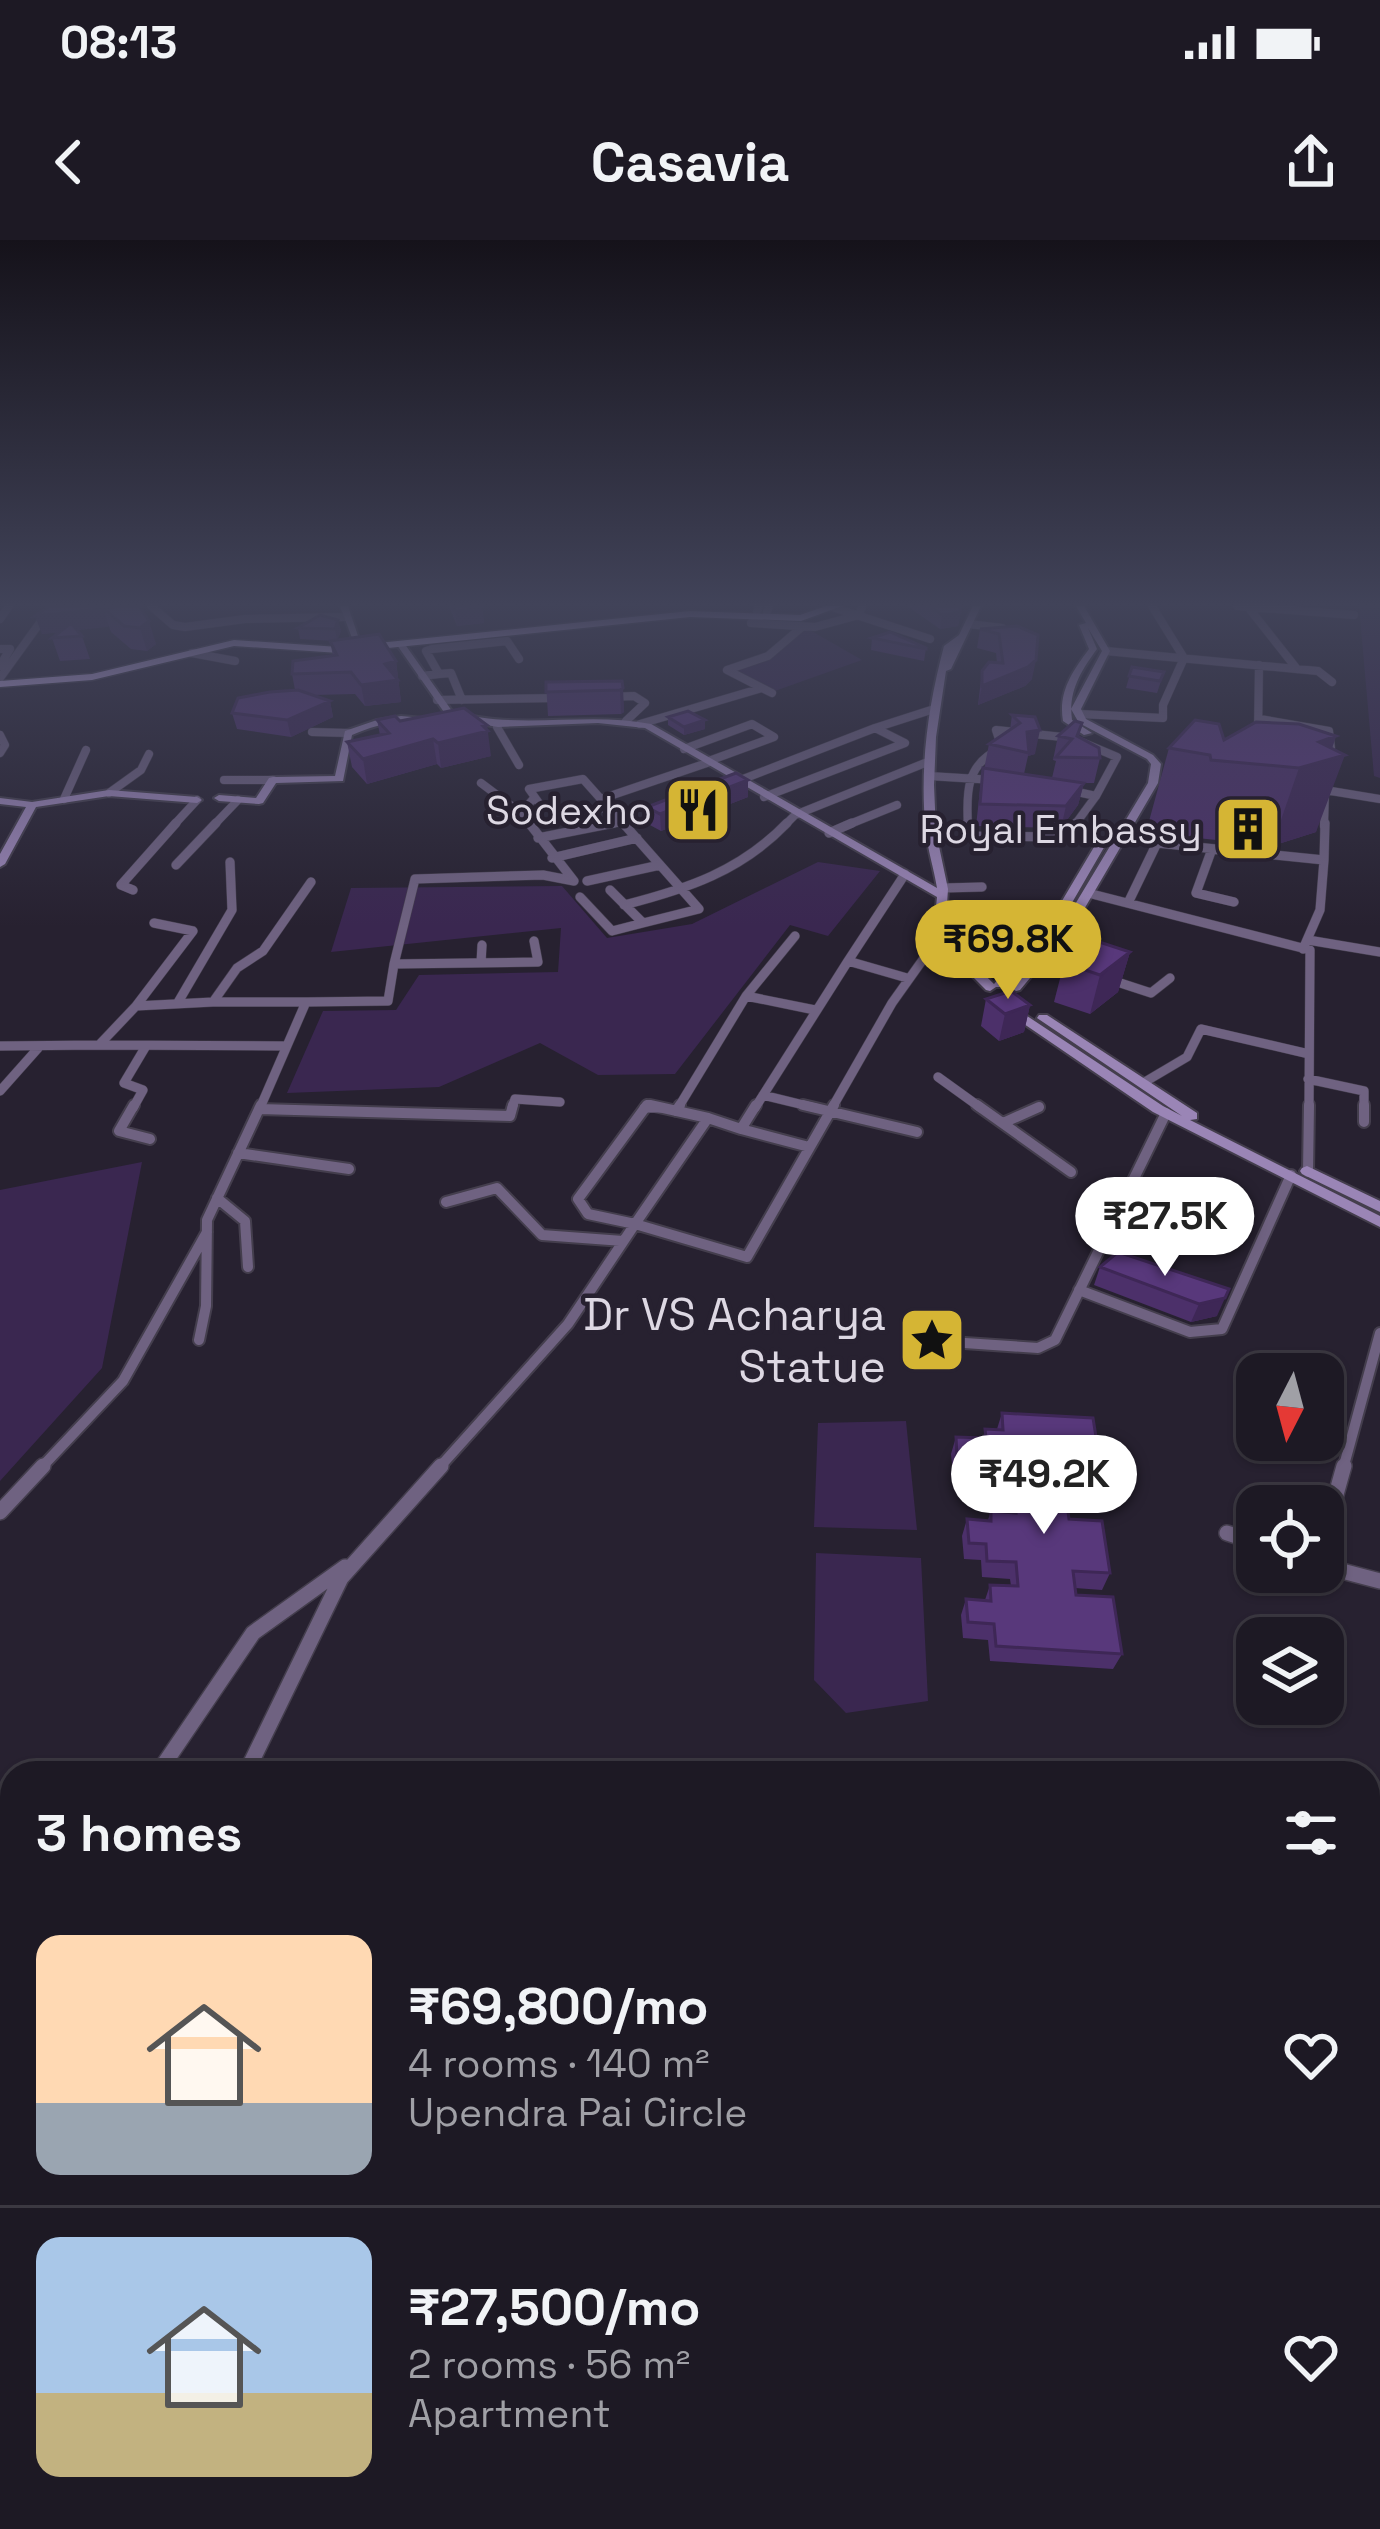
<!DOCTYPE html>
<html lang="en">
<head>
<meta charset="utf-8">
<style>
  body { margin:0; font-family:"Space Grotesk",sans-serif; background:#25222c; color:#f1f3f6; height:100vh; display:flex; flex-direction:column; font-size:45px; white-space:nowrap }
  * { box-sizing:border-box; margin:0 }
  p { font-size:39px; color:#a0a0a6 }
  .icon { flex:none; width:66px; height:66px; fill:none; stroke:currentColor; stroke-width:2; stroke-linecap:round; stroke-linejoin:round }
  .map { position:relative; flex:1; overflow:hidden }
  .drawer { position:absolute; left:0px; top:1521px; width:1380px; height:768px; display:flex; flex-direction:column; background:#1d1924; border-radius:36px 36px 0 0; box-shadow:0 3px 9px #0004,0 0 0 3px #3b3841 }
  .drawer>* { flex:none }
  .needle { width:78px; rotate:186deg }
  .tools { position:absolute; left:1236px; top:1113px; display:grid; gap:24px }
  .tools a { display:grid; place-items:center; width:108px; height:108px; border-radius:24px; background:#1d1924; box-shadow:0 3px 9px #0004,0 0 0 3px #3b3841; font-size:60px }
  .price { position:absolute; translate:-50% -102px; padding:0 27px; border-radius:42px; background:#fff; color:#222; font-size:39px; line-height:78px; filter:drop-shadow(0 3px 6px #0008) }
  .price::after { content:''; position:absolute; left:50%; top:72px; width:36px; height:27px; margin-left:-18px; background:inherit; clip-path:polygon(0 0,100% 0,50% 100%) }
  .price.on { background:#d5b534; color:#111 }
  ul { padding:0; list-style:none }
  li { display:flex; align-items:center; gap:36px; height:300px; padding:0 36px }
  li+li { border-top:3px solid #3b3841 }
  li span { display:grid; place-items:center; flex:none; width:336px; height:240px; border-radius:24px; color:#555 }
  li>.icon { margin-inline-start:auto }
  span .icon { width:144px; height:144px; fill:#fffc; stroke-width:1 }
  li b { font-size:51px }
  h2 { display:flex; justify-content:space-between; align-items:center; height:144px; padding:0 36px; font-size:51px }
  .status { display:flex; justify-content:space-between; align-items:center; height:84px; padding:0 60px; background:#1d1924; direction:ltr }
  .status svg { height:33px; fill:currentColor }
  header { display:flex; justify-content:space-between; align-items:center; height:156px; padding:0 36px; background:#1d1924; font-size:54px; font-weight:800 }
  .map>svg:first-child { display:block }
  .green { fill:#3a2750 }
  .lines { fill:none; stroke-linecap:round; stroke-linejoin:round }
  .street-far4-casing { stroke:#443e4d; stroke-width:9 }
  .street-far3-casing { stroke:#443e4d; stroke-width:10 }
  .street-far2-casing { stroke:#443e4d; stroke-width:14 }
  .street-far1-casing { stroke:#443e4d; stroke-width:18 }
  .street-casing { stroke:#443e4d; stroke-width:21 }
  .secondary-casing { stroke:#443e4d; stroke-width:4 }
  .highway-casing { stroke:#443e4d; stroke-width:3 }
  .street-far4 { stroke:#6f6281; stroke-width:8 }
  .street-far3 { stroke:#6f6281; stroke-width:9 }
  .street-far2 { stroke:#6f6281; stroke-width:10 }
  .street-far1 { stroke:#6f6281; stroke-width:15 }
  .street { stroke:#6f6281; stroke-width:18 }
  .secondary { fill:#9a85b6; fill-rule:evenodd }
  .highway { fill:#d6bbf9; fill-rule:evenodd }
  .wall { fill:#4c306a }
  .shaded-wall { fill:#3e2756 }
  .building { fill:#58387b; stroke:#3e2756; stroke-width:3 }
  .labels { text-anchor:middle; dominant-baseline:central; stroke-width:9; stroke-linejoin:round; paint-order:stroke }
  .far-poi-label { font-size:39px; fill:#ddd8e3; stroke:#272130; text-anchor:end }
  .poi-label { font-size:45px; fill:#ddd8e3; stroke:#272130; text-anchor:end }
</style>
</head>
<body>
<div class="status"><b>08:13</b><svg viewBox="0 0 49 12"><path d="M0 12V9h3v3zM5 12V6h3v6zM10 12V3h3v9zM15 12V0h3v12zM26 1h20v11H26zM47 4h2v5h-2z"/></svg></div>
<header><svg class="icon" aria-label="back" viewBox="0 0 24 24"><path d="M15 5l-7 7 7 7"/></svg>Casavia<svg class="icon" aria-label="share" viewBox="0 0 24 24"><path d="M12 15V3M7 8l5-5 5 5M5 13v7h14v-7"/></svg></header>
<div class="map">
<svg width="1380" height="2289" viewBox="0 0 1380 2289">
  <rect width="100%" height="100%" fill="#272130"/>
  <!-- green -->
  <path class="green" d="M1359 366H1380V538L1374 536Z
    M803 386 862 420 772 452 729 430 767 416Z
    M818 622 880 631 828 696 790 685 675 834 598 835 540 803 439 847 287 853 323 771 396 770 419 735 558 732 561 688 331 712 351 648 562 646 607 698 692 684Z
    M142 922 102 1128 0 1241V950Z
    M906 1181 917 1290 814 1287 818 1183Z
    M816 1313 921 1318 928 1461 846 1473 814 1440Z
    M0 1857 12 1861V2277H73V2289H0Z
    M384 2277H999L1001 2289H384Z"/>
  <g class="lines">
    <defs>
      <path id="street-far4" d="M151 366 173 385 185 387 245 379 346 377
        M1237 366 1354 375
        M1248 367 1297 429
        M835 368 930 399
        M757 371 759 366
        M767 372 769 366
        M0 379 9 366
        M751 383 815 387 859 375 862 366
        M969 384 1002 388
        M0 409H10L0 426
        M1106 411 1318 431 1332 442
        M192 413 235 421
        M439 434 451 433 462 460
        M422 436 439 434 426 411 432 409 507 401 519 419
        M0 438 52 366
        M772 453 727 430 768 416 802 387
        M609 457 634 456 645 463 626 481
        M437 460 558 458
        M1079 474 1163 478V465L1184 418 1152 366
        M1260 479 1329 491 1331 508
        M640 484 762 448
        M497 487 519 525
        M875 488 934 469
        M312 492 348 493
        M0 495 5 505 0 513
        M1258 495 1259 425
        M684 509 752 484 774 497 706 522
        M929 536 994 540
        M224 540H273
        M738 541 875 488 905 503 764 557
        M481 543 521 573
        M1068 550 1096 556
        M109 553 141 530 149 514
        M64 559 86 510
        M601 559 707 523
        M539 563 529 549 583 539 625 586
        M582 573 608 567
        M173 586 197 560
        M213 586 238 560
        M532 586 521 573 534 558
        M598 586 622 582
        M784 586 795 575 930 521
        M845 586 897 565
        M968 586C966 552 966 523 1002 508L996 490 1072 498 1117 517 1096 556
        M1074 586 1096 556
        M1324 586 1325 550 1380 559"/>
      <path id="street-far3" d="M529 583 574 641
        M967 583 968 596 1066 597 1076 583
        M829 593 852 583
        M538 598 614 583
        M1212 609 1196 653 1234 662
        M552 618 637 598
        M1324 620 1325 583
        M176 625 216 583
        M587 641 660 625
        M944 648 982 647
        M133 650 121 645 176 583
        M610 650 643 683 699 669 623 583
        M1088 653 1310 710 1309 868
        M580 657 612 691 643 683
        M1128 663 1157 603 1324 620 1320 670 1303 709
        M624 665C687 649 741 631 787 583
        M795 696 746 756 815 770
        M1308 700 1380 712
        M1041 716 1074 727
        M848 721 905 634
        M481 723 482 705
        M394 724 415 639 543 635 574 641
        M1105 738 1151 753 1170 738
        M306 762 388 761 394 724 538 722 534 701
        M177 764 232 670 230 622
        M136 766 193 691 154 683
        M99 805 286 806
        M0 806 99 805 136 766 213 762
        M938 837 981 868
        M1308 839 1364 851V868
        M1143 843 1187 817 1201 789 1309 814
        M0 851 40 806
        M763 855 816 868
        M133 868 143 850 124 843 146 806
        M260 868 306 762H213L237 728 263 711 311 642
        M512 868 515 859 560 862
        M644 868H663
        M678 868 746 756
        M755 868 848 721 907 738
        M832 868 892 763 939 697"/>
      <path id="street-far2" d="M134 865 119 891 150 899
        M261 865 259 869 510 876 513 865
        M803 865 917 892
        M977 865 1071 932
        M1364 865V882
        M676 871 680 865
        M708 878 741 889 756 865
        M1003 883 1039 867
        M741 889 809 907
        M238 913 349 929
        M1308 932 1309 865
        M217 958 245 981 248 1027
        M446 962 497 948 542 995 623 1001
        M635 984 747 1017 834 865
        M635 984 588 974 578 959 647 865
        M635 984 708 878 650 865
        M1079 1050 1190 1092 1222 1089 1291 935
        M199 1100 206 1066 207 980 259 869
        M950 1102 1038 1108 1055 1100 1166 873
        M40 1229 123 1141 207 992
        M438 1229 568 1084 635 984
        M1343 1229 1380 1093"/>
      <path id="street-far1" d="M0 1272 43 1226
        M1227 1293 1257 1303
        M1323 1301 1344 1226
        M1323 1326 1380 1341
        M158 1533 253 1393 345 1327
        M246 1533 341 1338 441 1226
        M0 1568 12 1571
        M0 1658 12 1662"/>
      <path id="street" d="M0 1734 12 1715
        M169 2277V2289"/>
      <path id="secondary" d="M340 366H348L362 408 355 406Z
        M973 366H981L951 429 946 431 936 497 934 545 936 592 948 649 945 696 994 744 1053 676 1097 602 1106 604 1062 680 1004 747H996L990 751 986 750 933 697 937 657 645 488 598 483 498 487 474 483 446 475 397 405 404 403 452 471C518 491 585 471 651 484L937 648C934 629 928 611 926 593 919 530 928 466 944 406L959 395Z
        M1076 366H1084L1110 411 1081 469 1086 479 1153 515 1161 524 1158 543 1076 683 1020 750 1016 751 1010 747 1065 681 1148 543 1151 524 1147 519 1079 483 1071 469 1102 411 1088 388 1097 409C1081 431 1068 451 1072 480L1092 493 1084 495 1063 481C1058 452 1072 432 1089 409L1079 385 1086 383Z
        M401 476 423 478 440 483C428 486 414 482 401 482 384 483 368 488 352 495L343 541 276 543 263 563 259 564 219 561 214 558 219 555 256 558 269 538 273 537 335 536 345 491 377 480Z
        M109 550 197 557 202 560 197 563 109 556 36 567 5 624 0 627V614L26 567 0 564V558L32 562Z
        M1012 766 1163 866 1182 876 1037 778 1039 775H1047L1197 873V879L1190 880 1380 976V987L1153 872 1008 773V767Z
        M1307 926 1380 961V972L1302 934 1300 931 1302 928Z"/>
      <path id="highway" d="M826 366H842L801 381 690 377 339 413 234 406 92 440 0 447V441L92 434 234 400 339 407 690 371 800 375Z"/>
    </defs>
    <!-- street-far4 casing -->
    <use href="#street-far4" class="street-far4-casing"/>
    <!-- street-far3 casing -->
    <use href="#street-far3" class="street-far3-casing"/>
    <!-- street-far2 casing -->
    <use href="#street-far2" class="street-far2-casing"/>
    <!-- street-far1 casing -->
    <use href="#street-far1" class="street-far1-casing"/>
    <!-- street casing -->
    <use href="#street" class="street-casing"/>
    <!-- secondary casing -->
    <use href="#secondary" class="secondary-casing"/>
    <!-- highway casing -->
    <use href="#highway" class="highway-casing"/>
    <!-- street-far4 -->
    <use href="#street-far4" class="street-far4"/>
    <!-- street-far3 -->
    <use href="#street-far3" class="street-far3"/>
    <!-- street-far2 -->
    <use href="#street-far2" class="street-far2"/>
    <!-- street-far1 -->
    <use href="#street-far1" class="street-far1"/>
    <!-- street -->
    <use href="#street" class="street"/>
    <!-- secondary -->
    <use href="#secondary" class="secondary"/>
    <!-- highway -->
    <use href="#highway" class="highway"/>
  </g>
  <!-- wall -->
  <path class="wall" d="M49 366H144L140 367 156 404 147 411 131 409 111 392 109 386 77 390 82 396 90 419 60 421 52 398 60 392 42 394Z
    M449 366H482L484 383 457 386Z
    M907 366H962L958 386 940 389Z
    M338 380 341 391 337 400 396 421 401 462 365 466 355 454 314 455 330 461 333 477 291 497 237 489 232 473 295 450 292 434 333 416 330 401H336L300 399 298 388Z
    M1017 386 1032 439 1025 446 978 465 982 431 997 423 996 413 977 408 980 389Z
    M872 398 926 408 924 421 871 410Z
    M1132 427 1164 432 1157 453 1126 448Z
    M622 441 624 472 621 474 548 476 546 442Z
    M1012 475 1035 477V514L1028 516 1024 534 1052 538 1056 521 1053 520 1058 496 1082 483 1079 497 1100 518 1094 543H1080H1084L1078 565 1061 588 976 586 980 550 989 504 1010 490Z
    M668 477 705 480V489L684 495 668 485Z
    M377 480 400 481 491 516 441 528 437 524 367 544 352 527 347 502 380 495Z
    M1336 496 1332 508 1316 592 1272 606 1188 597 1187 592 1148 585 1169 508 1224 500Z
    M748 540V557L661 591 648 584 647 567Z
    M1130 712 1118 752 1090 774 1054 762 1064 723Z
    M986 759 1030 765 1024 792 999 801 981 786Z
    M1118 1012 1217 1076 1191 1082 1094 1045 1100 1027Z
    M1002 1173 1105 1253 1098 1270 1068 1268 1069 1279 1110 1333 1102 1350 1075 1348 1076 1355 1122 1414 1113 1429 990 1421 988 1400 963 1398 961 1375 966 1359 985 1360 990 1345 1011 1346 1010 1339 982 1337 981 1320 964 1319 962 1296 967 1279 988 1280 991 1271 1008 1272 1005 1244 987 1242 986 1237 953 1235 951 1214 956 1197 983 1198 985 1189H997Z"/>
  <!-- shaded-wall -->
  <path class="shaded-wall" d="M104 366H135L104 369 109 386 107 387 42 394 35 376Z
    M962 366 958 386 940 389 942 375Z
    M482 368 484 383 457 386 455 371Z
    M338 380 341 391 337 401 335 389Z
    M149 381 156 404 147 411 140 388Z
    M1036 420 1032 439 1025 446 978 465 982 446Z
    M396 421 401 462 365 466 361 445 385 424Z
    M623 448 624 472 621 474 620 450Z
    M330 461 333 477 291 497 287 480Z
    M705 480V489L684 495V487Z
    M487 485 491 516 441 528 438 503Z
    M1040 490 1035 514 1028 516 1027 492Z
    M1336 496 1328 520 1345 515 1316 592 1272 606 1299 528 1319 502Z
    M433 499 437 524 367 544 363 519Z
    M748 540V557L661 591 660 574Z
    M1084 543 1078 565 1061 588 1066 566Z
    M1130 712 1118 752 1090 774 1100 735Z
    M1030 765 1024 792 999 801 1005 774Z
    M1225 1058 1217 1076 1191 1082 1199 1064Z"/>
  <!-- building -->
  <path class="building" d="M49 366H104L101 369 35 376Z
    M119 366H139L149 381 140 388 124 386 104 369Z
    M453 366H482V368L455 371Z
    M929 366H961L960 372 942 375Z
    M320 375 338 380 335 389 298 388Z
    M71 383 82 396 52 398Z
    M1017 386 1038 395 1036 420 1028 427 982 446V431L989 422 1003 423 999 394 980 389Z
    M890 392 926 408V409L872 398Z
    M379 394 396 421 385 424 398 440 361 445 351 432 292 434 293 421 337 415 330 401Z
    M1132 427 1164 432 1160 441 1129 436Z
    M622 441 623 448 620 450 546 452V442Z
    M298 450 330 461 287 480 232 473 238 458 270 452Z
    M464 468 487 485 483 486 488 491 438 503 433 499 363 519 347 502 389 493 377 480 395 476 400 481Z
    M688 471 705 480 684 487 668 477Z
    M1012 475 1035 477 1040 490 1027 492 1029 513 989 504 1020 483Z
    M1195 480 1219 484 1224 500 1256 482 1299 484 1336 496 1319 502 1345 515 1299 528 1211 520 1210 515 1169 508Z
    M1075 481 1082 483 1077 496 1099 508 1100 518 1056 517 1072 499 1058 496Z
    M983 528 1084 543 1066 566 980 564Z
    M736 533 748 540 660 574 647 567Z
    M1081 696 1130 712 1100 735 1064 723Z
    M1011 751 1030 765 1005 774 986 759Z
    M1118 1012 1229 1049 1225 1058 1199 1064 1100 1027Z
    M1002 1173 1093 1178 1105 1253 1065 1250 1069 1279 1102 1281 1110 1333 1073 1331 1076 1355 1113 1357 1122 1414 996 1406 994 1384 968 1382 966 1359 991 1361 990 1345 1018 1346 1016 1322 987 1321 986 1304 969 1303 967 1279 991 1281V1271L1016 1273 1011 1226 992 1225 991 1219 957 1217 956 1197 986 1198 985 1189 1003 1190Z"/>
  <!-- sky -->
  <linearGradient id="sky" x2="0" y2="1"><stop stop-color="#15121a"/><stop offset="0.53" stop-color="#414359"/><stop offset="1" stop-color="#414359" stop-opacity="0"/></linearGradient>
  <rect width="1380" height="687" fill="url(#sky)"/>
  <!-- icons -->
  <defs>
    <symbol id="restaurant-square" viewBox="-11 -11 22 22"><rect x="-9" y="-9" width="18" height="18" rx="4" fill="#d5b534" stroke="#272130"/><path d="M-5-6h1v4h1v-4h1v4h1v-4h1v5L-1.5 .5V6h-2V.5L-5-1ZM5-6V6H3V1.5H1.5Q1.5-4 5-6Z" fill="#111"/></symbol>
    <symbol id="building-square" viewBox="-11 -11 22 22"><rect x="-9" y="-9" width="18" height="18" rx="4" fill="#d5b534" stroke="#272130"/><path d="M-4-6H4V6H1V3H-1V6H-4ZM-2.5-4.3h1.7v1.8h-1.7ZM.8-4.3h1.7v1.8H.8ZM-2.5-1h1.7V.8h-1.7ZM.8-1h1.7V.8H.8Z" fill="#111"/></symbol>
    <symbol id="sight-square" viewBox="-11 -11 22 22"><rect x="-9" y="-9" width="18" height="18" rx="4" fill="#d5b534" stroke="#272130"/><path d="M0-6L1.8-2.2L6-1.7L2.9 1.2L3.7 5.4L0 3.3L-3.7 5.4L-2.9 1.2L-6-1.7L-1.8-2.2Z" fill="#111"/></symbol>
  </defs>
  <g fill-rule="evenodd">
    <use href="#restaurant-square" x="660" y="532" width="76" height="76"/>
    <use href="#building-square" x="1210" y="551" width="76" height="76"/>
    <use href="#sight-square" x="894" y="1062" width="76" height="76"/>
  </g>
  <g class="labels">
    <!-- far-poi labels -->
    <g class="far-poi-label">
      <text x="652" y="570">Sodexho</text>
      <text x="1202" y="589">Royal Embassy</text>
    </g>
    <!-- poi labels -->
    <g class="poi-label">
      <text x="886" y="1074">Dr VS Acharya<tspan x="886" dy="52">Statue</tspan></text>
    </g>
  </g>
</svg>
<div class="tools">
<a><svg class="needle" viewBox="-14 -14 28 28"><path d="M0-13l5 13h-10z" fill="#e53935"/><path d="M0 13l5-13h-10z" fill="#a0a0a6"/></svg></a>
<a><svg class="icon" aria-label="locate" viewBox="0 0 24 24"><circle cx="12" cy="12" r="6"/><path d="M12 2v4M12 18v4M2 12h4M18 12h4"/></svg></a>
<a><svg class="icon" aria-label="layers" viewBox="0 0 24 24"><path d="M12 4l9 5-9 5-9-5zM3 14l9 5 9-5"/></svg></a>
</div>
<b class="price on" style="left:1008px;top:762px">₹69.8K</b>
<b class="price" style="left:1165px;top:1039px">₹27.5K</b>
<b class="price" style="left:1044px;top:1297px">₹49.2K</b>
<section class="drawer">
<h2>3 homes<svg class="icon" aria-label="filters" viewBox="0 0 24 24"><path d="M4 7h16M4 17h16"/><circle cx="9" cy="7" r="2"/><circle cx="15" cy="17" r="2"/></svg></h2>
<ul>
<li><span style="background:linear-gradient(#ffd9b3 70%,#9aa5b1 0)"><svg class="icon" aria-label="home" viewBox="0 0 24 24"><path d="M3 11l9-7 9 7M6 9v11h12V9"/></svg></span><div><b>₹69,800/mo</b><p>4 rooms · 140 m²</p><p>Upendra Pai Circle</p></div><svg class="icon" aria-label="heart" viewBox="0 0 24 24"><path d="M12 20l-8-8c-3-5 5-10 8-4 3-6 11-1 8 4z"/></svg></li>
<li><span style="background:linear-gradient(#a9c7e8 65%,#c2b280 0)"><svg class="icon" aria-label="home" viewBox="0 0 24 24"><path d="M3 11l9-7 9 7M6 9v11h12V9"/></svg></span><div><b>₹27,500/mo</b><p>2 rooms · 56 m²</p><p>Apartment</p></div><svg class="icon" aria-label="heart" viewBox="0 0 24 24"><path d="M12 20l-8-8c-3-5 5-10 8-4 3-6 11-1 8 4z"/></svg></li>
</ul>
</section>
</div>
</body>
</html>
